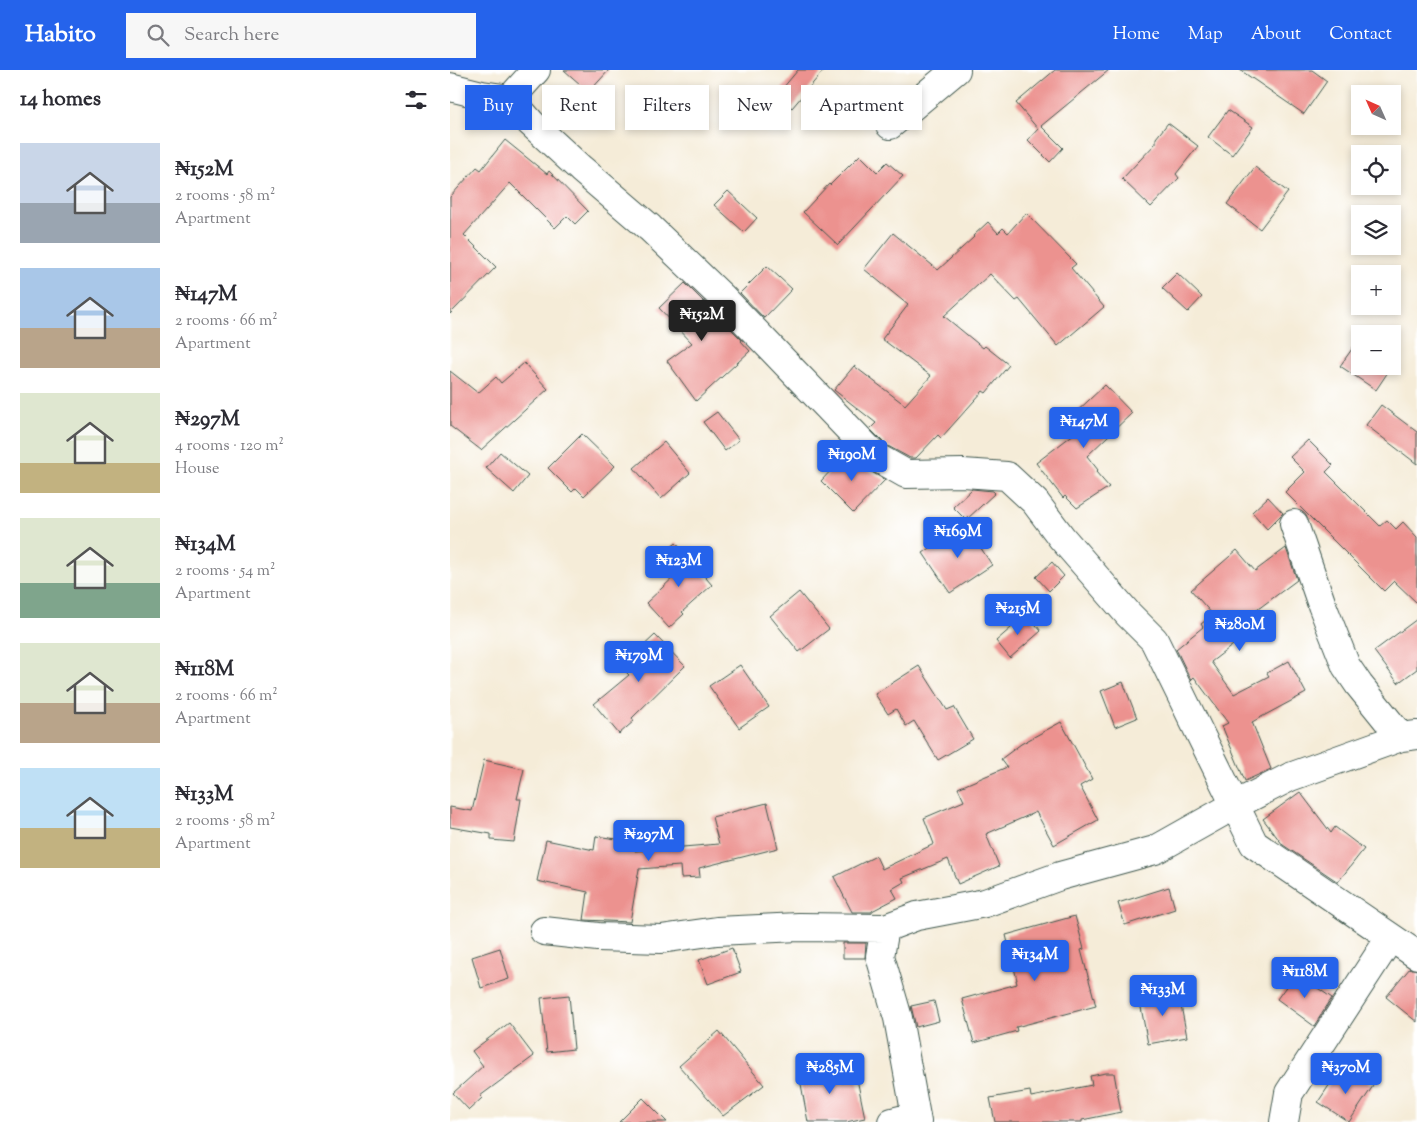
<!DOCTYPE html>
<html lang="en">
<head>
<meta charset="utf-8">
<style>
  body { margin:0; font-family:"Sorts Mill Goudy",serif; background:#f7f7f7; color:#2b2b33; height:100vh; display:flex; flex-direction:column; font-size:19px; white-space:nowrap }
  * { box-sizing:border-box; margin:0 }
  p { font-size:16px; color:#7c7c81 }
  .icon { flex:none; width:28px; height:28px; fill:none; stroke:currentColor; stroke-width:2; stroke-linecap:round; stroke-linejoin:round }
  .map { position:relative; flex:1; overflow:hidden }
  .drawer { display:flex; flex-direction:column; background:#fff; width:450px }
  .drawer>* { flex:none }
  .guide { position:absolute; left:15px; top:15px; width:475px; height:45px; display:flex; gap:10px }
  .needle { width:32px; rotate:315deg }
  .controls { position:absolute; left:901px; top:15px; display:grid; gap:10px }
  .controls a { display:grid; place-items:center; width:50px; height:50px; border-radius:0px; background:#fff; box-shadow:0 2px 8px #0003; font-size:25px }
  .price { position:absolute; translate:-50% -42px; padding:0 11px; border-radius:5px; background:#2563eb; color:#fff; font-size:16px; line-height:32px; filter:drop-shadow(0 1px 2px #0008) }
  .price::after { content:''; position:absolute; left:50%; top:30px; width:15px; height:11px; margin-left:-8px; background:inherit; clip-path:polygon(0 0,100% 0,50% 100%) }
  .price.current { background:#222; color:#fff }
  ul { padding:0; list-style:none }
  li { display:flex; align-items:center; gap:15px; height:125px; padding:0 20px }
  li span { display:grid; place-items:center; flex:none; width:140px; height:100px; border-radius:0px; color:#555 }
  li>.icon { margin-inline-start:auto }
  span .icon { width:60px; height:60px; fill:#fffc; stroke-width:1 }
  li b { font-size:21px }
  h2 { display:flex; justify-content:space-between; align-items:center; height:60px; padding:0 20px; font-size:21px }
  .tag { padding:0 18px; border-radius:0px; background:#fff; box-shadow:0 2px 8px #0003; font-size:18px; line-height:45px }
  .tag.current { background:#2563eb; color:#fff }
  header { display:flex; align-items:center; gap:30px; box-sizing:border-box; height:70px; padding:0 25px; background:#2563eb; color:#fff }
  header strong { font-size:24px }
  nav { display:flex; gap:28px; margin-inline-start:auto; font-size:18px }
  .search { width:350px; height:45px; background:#f7f7f7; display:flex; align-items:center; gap:12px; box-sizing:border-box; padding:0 18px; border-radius:0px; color:#7c7c81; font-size:19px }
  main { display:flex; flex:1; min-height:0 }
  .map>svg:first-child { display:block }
  .building { fill:#ec928f }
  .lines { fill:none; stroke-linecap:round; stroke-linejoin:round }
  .street-casing { stroke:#3f574d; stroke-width:30 }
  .street { stroke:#fff; stroke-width:28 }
</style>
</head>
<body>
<header>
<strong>Habito</strong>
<div class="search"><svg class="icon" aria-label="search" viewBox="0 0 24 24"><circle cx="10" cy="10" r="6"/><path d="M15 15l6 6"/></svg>Search here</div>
<nav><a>Home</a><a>Map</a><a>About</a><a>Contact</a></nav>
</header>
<main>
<section class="drawer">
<h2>14 homes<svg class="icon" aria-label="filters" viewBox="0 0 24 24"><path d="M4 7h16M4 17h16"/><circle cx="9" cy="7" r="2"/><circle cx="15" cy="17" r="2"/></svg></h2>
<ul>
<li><span style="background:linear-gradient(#c9d6e8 60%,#9aa5b1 0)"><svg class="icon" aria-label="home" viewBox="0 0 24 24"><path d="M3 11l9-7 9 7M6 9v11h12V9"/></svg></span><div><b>₦152M</b><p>2 rooms · 58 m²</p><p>Apartment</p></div></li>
<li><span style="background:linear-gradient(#a9c7e8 60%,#b9a48a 0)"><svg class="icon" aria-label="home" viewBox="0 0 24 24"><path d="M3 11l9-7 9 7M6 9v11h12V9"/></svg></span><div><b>₦147M</b><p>2 rooms · 66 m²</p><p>Apartment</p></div></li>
<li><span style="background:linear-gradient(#dfe7d0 70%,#c2b280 0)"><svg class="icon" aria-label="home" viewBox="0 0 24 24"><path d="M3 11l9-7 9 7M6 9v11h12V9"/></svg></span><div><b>₦297M</b><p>4 rooms · 120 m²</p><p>House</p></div></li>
<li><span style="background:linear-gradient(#dfe7d0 65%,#7fa58c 0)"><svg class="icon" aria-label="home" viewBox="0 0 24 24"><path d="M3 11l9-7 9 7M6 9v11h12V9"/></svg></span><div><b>₦134M</b><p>2 rooms · 54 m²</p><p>Apartment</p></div></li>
<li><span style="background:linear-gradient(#dfe7d0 60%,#b9a48a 0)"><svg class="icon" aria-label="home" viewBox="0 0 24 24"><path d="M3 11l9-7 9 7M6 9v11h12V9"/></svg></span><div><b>₦118M</b><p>2 rooms · 66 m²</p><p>Apartment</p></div></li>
<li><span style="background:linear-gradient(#bfe0f5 60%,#c2b280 0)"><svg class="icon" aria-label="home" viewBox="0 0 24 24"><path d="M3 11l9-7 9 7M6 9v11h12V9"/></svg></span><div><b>₦133M</b><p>2 rooms · 58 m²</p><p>Apartment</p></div></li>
</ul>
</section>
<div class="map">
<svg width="967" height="1052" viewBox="0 0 967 1052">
  <rect width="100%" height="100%" fill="#fff"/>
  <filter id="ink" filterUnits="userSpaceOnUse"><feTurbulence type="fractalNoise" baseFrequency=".02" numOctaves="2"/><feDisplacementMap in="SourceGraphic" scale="10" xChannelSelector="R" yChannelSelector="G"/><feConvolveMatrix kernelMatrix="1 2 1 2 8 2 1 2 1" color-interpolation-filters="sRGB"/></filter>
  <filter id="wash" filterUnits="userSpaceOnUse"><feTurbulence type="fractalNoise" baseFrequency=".0096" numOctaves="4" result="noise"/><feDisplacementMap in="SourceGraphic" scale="20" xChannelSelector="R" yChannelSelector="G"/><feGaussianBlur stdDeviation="1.12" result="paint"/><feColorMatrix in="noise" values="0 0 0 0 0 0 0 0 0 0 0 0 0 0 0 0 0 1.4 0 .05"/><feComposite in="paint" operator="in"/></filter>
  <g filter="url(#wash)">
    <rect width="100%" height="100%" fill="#f5ecd8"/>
    <g id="blocks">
      <!-- building -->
      <path class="building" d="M114 0H159L139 22Z
        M348 0H374L342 38 327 25Z
        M605 0H659L591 56 613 78 600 92 578 70 588 59 566 33Z
        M790 0H862L877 11 854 44Z
        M778 40 803 57 782 85 758 67Z
        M718 53 748 76 726 104 729 108 701 137 672 109 706 73V68Z
        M55 70 97 104 99 101 138 141 125 154 117 146 105 158 60 113 14 165 46 197 0 244V127L27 97 31 100Z
        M410 85 427 102 437 92 453 106 388 175 353 142 379 114 380 115Z
        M805 97 838 122 810 159 777 134Z
        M278 121 307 148 294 162 264 135Z
        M576 143 626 194 621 198 654 237 608 276 569 229 566 231 540 204 494 246 533 278 535 276 559 295 536 323 533 321 491 368 488 365 466 388H460L436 375 420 359 426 353 384 320 404 296 455 335 481 306 432 269 458 235 414 199 443 163 488 200 524 167 523 166 538 152 548 163 553 158 558 163Z
        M317 196 342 219 314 248 290 223Z
        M727 203 752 227 738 242 712 218Z
        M235 213 292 270 291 271 300 281 246 331 217 291 242 273 209 238Z
        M909 269 910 296H942L926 320 890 296Z
        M74 293 98 319 31 380 0 356V301L28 323 46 307 51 313Z
        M655 315 682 343 637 386 648 400 646 402 659 417 627 438 615 426 613 428 586 393 633 357 622 346Z
        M931 335 967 362V394L916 355Z
        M267 342 289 370 275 381 253 352Z
        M132 364 165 396 134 426 126 418 122 422 98 398Z
        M858 370 883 395 876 402 930 456 937 450 946 459 953 452 967 467V533L944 511 934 521 835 422 855 402 840 387Z
        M214 372 240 403 211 429 184 398Z
        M399 381 415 398 435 410 403 443 371 411Z
        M50 382 78 406 64 423 36 398Z
        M522 419 543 421 545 423 516 450 503 437Z
        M818 427 833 443 817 459 802 442Z
        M515 454 542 495 500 523 473 483Z
        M226 473 262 515 232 542 234 544 219 558 196 533 227 504 212 485Z
        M836 478 847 510 792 551 800 562 761 592 784 624 819 606 817 603 839 591 856 623 802 652 821 699 795 711 772 656 778 653 744 607 741 610 726 579 753 557 751 554 763 545 741 520 787 480 805 501Z
        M602 492 614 506 599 521 586 507Z
        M349 522 379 559 349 582 320 546Z
        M577 544 591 561 560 588 546 571Z
        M967 549V599L948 613 924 581Z
        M205 565 235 596 182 648 184 651 169 664 144 634 179 605 171 597Z
        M290 595 319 637 289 658 259 616Z
        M469 596 497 640 504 637 523 669 488 690 464 651 456 656 446 639 438 644 425 624Z
        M673 612 687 648 665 657 651 621Z
        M611 652 642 709 630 716 648 750 604 775 586 742 536 764 549 796 508 814 498 789 452 808 454 812 442 819 447 828 422 841V842H402L384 807 426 786 432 799 484 774 474 748 514 731 508 718 557 697 551 689 571 674Z
        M34 690 74 699 67 729H71L64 772 41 770V764L0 757V737L22 741Z
        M850 722 881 763 885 757 914 779 888 812 833 775 813 749Z
        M317 733 328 778 249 798 250 807 231 808 230 796 189 799 180 852 134 850 138 822 87 811 96 770 144 780 146 766 187 772 185 781 269 774 262 747Z
        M719 817 725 839 675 855 668 833Z
        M625 846 634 879 631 880 646 936 566 957 567 961 524 973 512 929 567 914 566 910H567L556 865Z
        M393 873H416L415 888H393Z
        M50 878 59 909 31 918 22 887Z
        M282 878 291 902 258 914 249 890Z
        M960 898 967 900V952L936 927Z
        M846 903 882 928 864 956 827 929Z
        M728 920 737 967 698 974 689 927Z
        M119 925 124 979 97 982 91 928Z
        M484 931 489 951 466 957 461 936Z
        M59 953 84 986 30 1026 32 1028 19 1040 3 1023 33 996 22 981Z
        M269 961 314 1015 273 1046 229 996Z
        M387 990 392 1013 407 1009 415 1048 396 1052H358L348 998Z
        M898 1000 923 1016 899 1052 868 1032 884 1008 890 1012Z
        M656 1003H664L671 1042 632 1050V1052H545L540 1028 580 1021 581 1027 642 1015 640 1006Z
        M193 1028 217 1052H169Z"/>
    </g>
  </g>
  <g filter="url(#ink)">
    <use href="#blocks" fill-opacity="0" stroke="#3f574d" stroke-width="1"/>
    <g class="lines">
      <defs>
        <path id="street" d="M0 17 32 25 60 29 86 0
          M60 29 81 53 131 99 200 158 271 226 426 387 456 404 513 403 557 406 585 432 612 468 678 544 704 570 804 774 967 885
          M440 55 506 0
          M844 454 872 535 896 596 909 615 951 667
          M435 858 430 886 448 948 467 1052
          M94 861 148 867 211 869 267 861 349 857 435 858 467 846 535 833 610 806 705 780 785 735 840 707 951 667 967 665
          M442 1052 466 1046
          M834 1052 839 1023 940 868"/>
      </defs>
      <!-- street casing -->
      <use href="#street" class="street-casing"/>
      <!-- street -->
      <use href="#street" class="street"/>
    </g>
  </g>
</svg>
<div class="controls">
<a><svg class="needle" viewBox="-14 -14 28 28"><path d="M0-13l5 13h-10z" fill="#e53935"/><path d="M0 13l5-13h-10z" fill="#7c7c81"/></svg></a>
<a><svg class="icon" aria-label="locate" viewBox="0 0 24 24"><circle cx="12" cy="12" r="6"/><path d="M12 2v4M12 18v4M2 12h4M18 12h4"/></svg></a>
<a><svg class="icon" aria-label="layers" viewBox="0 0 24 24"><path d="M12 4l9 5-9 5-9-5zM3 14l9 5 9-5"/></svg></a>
<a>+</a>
<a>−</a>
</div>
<b class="price current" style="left:252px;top:272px">₦152M</b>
<b class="price" style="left:634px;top:379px">₦147M</b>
<b class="price" style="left:402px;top:412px">₦190M</b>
<b class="price" style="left:508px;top:489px">₦169M</b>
<b class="price" style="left:229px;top:518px">₦123M</b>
<b class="price" style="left:568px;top:566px">₦215M</b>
<b class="price" style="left:790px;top:582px">₦280M</b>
<b class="price" style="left:189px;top:613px">₦179M</b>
<b class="price" style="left:199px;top:792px">₦297M</b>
<b class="price" style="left:585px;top:912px">₦134M</b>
<b class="price" style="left:855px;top:929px">₦118M</b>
<b class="price" style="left:713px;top:947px">₦133M</b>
<b class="price" style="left:380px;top:1025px">₦285M</b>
<b class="price" style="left:896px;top:1025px">₦370M</b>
<div class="guide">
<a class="tag current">Buy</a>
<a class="tag">Rent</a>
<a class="tag">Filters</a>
<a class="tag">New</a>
<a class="tag">Apartment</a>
</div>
</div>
</main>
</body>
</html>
